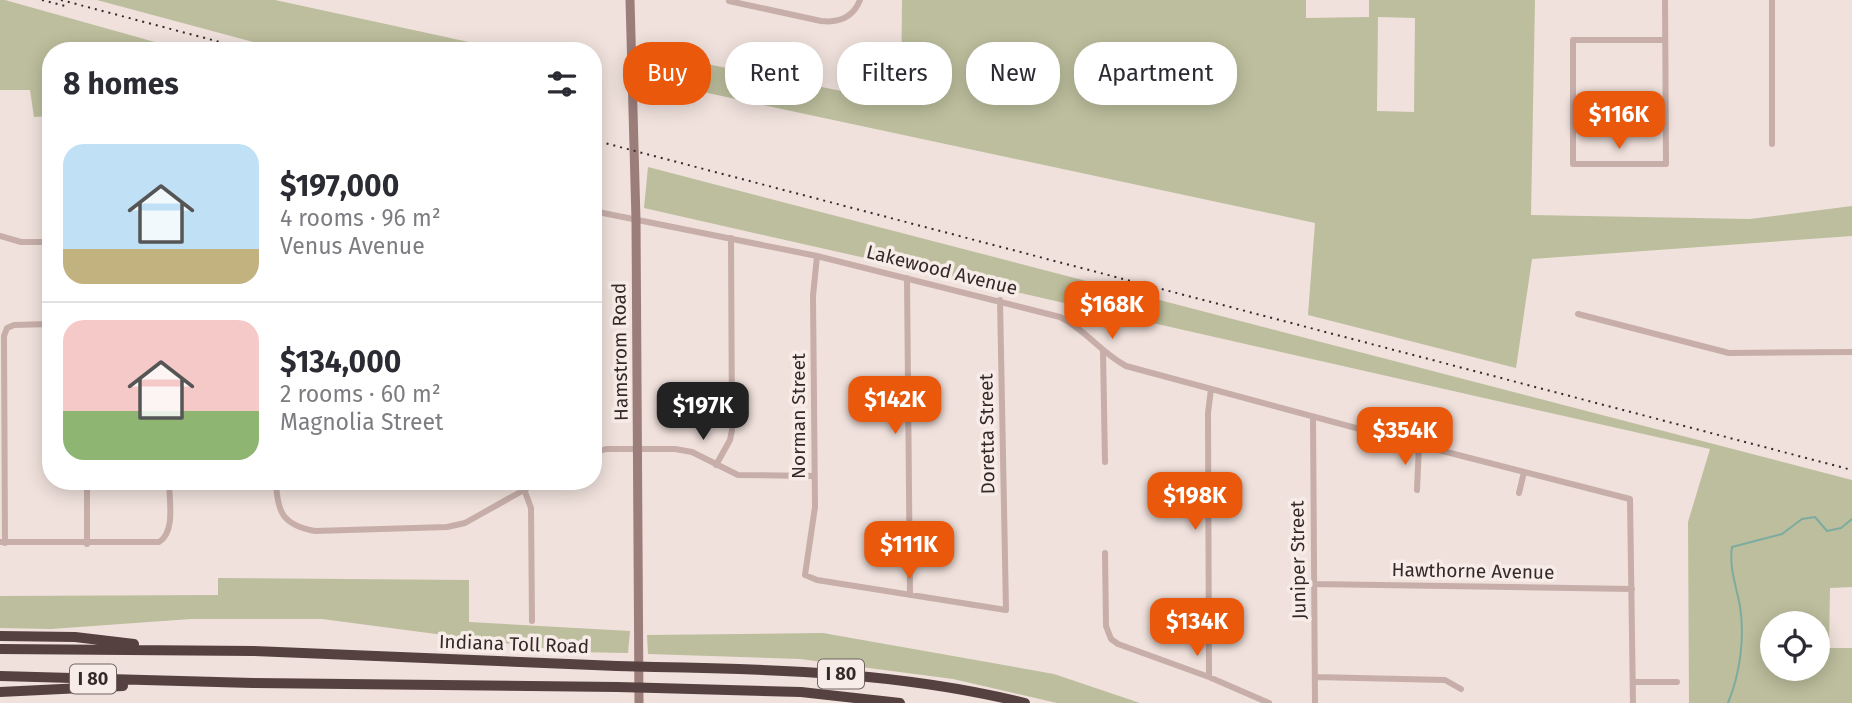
<!DOCTYPE html>
<html lang="en">
<head>
<meta charset="utf-8">
<style>
  body { margin:0; font-family:"Fira Sans",sans-serif; background:#f7f7f7; color:#2b2b33; height:100vh; display:flex; flex-direction:column; font-size:26px; white-space:nowrap }
  * { box-sizing:border-box; margin:0 }
  p { font-size:23px; color:#7c7c81 }
  .icon { flex:none; width:38px; height:38px; fill:none; stroke:currentColor; stroke-width:2; stroke-linecap:round; stroke-linejoin:round }
  .map { position:relative; flex:1; overflow:hidden }
  .drawer { position:absolute; left:42px; top:42px; width:560px; height:448px; display:flex; flex-direction:column; background:#fff; border-radius:28px; box-shadow:0 4px 18px #0003 }
  .drawer>* { flex:none }
  .top-card { position:absolute; left:623px; top:42px; width:665px; height:63px; display:flex; gap:14px }
  .buttons { position:absolute; left:1760px; top:611px; display:grid; gap:14px }
  .buttons a { display:grid; place-items:center; width:70px; height:70px; border-radius:50%; background:#fff; box-shadow:0 4px 18px #0003; font-size:35px }
  .price { position:absolute; translate:-50% -60px; padding:0 16px; border-radius:14px; background:#ea580c; color:#fff; font-size:23px; line-height:46px; filter:drop-shadow(0 2px 4px #0008) }
  .price::after { content:''; position:absolute; left:50%; top:42px; width:21px; height:16px; margin-left:-10px; background:inherit; clip-path:polygon(0 0,100% 0,50% 100%) }
  .price.active { background:#222; color:#fff }
  ul { padding:0; list-style:none }
  li { display:flex; align-items:center; gap:21px; height:175px; padding:0 21px }
  li+li { border-top:2px solid #e1e1e2 }
  li span { display:grid; place-items:center; flex:none; width:196px; height:140px; border-radius:21px; color:#555 }
  li>.icon { margin-inline-start:auto }
  span .icon { width:84px; height:84px; fill:#fffc; stroke-width:1 }
  li b { font-size:30px }
  h2 { display:flex; justify-content:space-between; align-items:center; height:84px; padding:0 21px; font-size:30px }
  .tag { padding:0 24px; border-radius:28px; background:#fff; box-shadow:0 4px 18px #0003; font-size:24px; line-height:63px }
  .tag.active { background:#ea580c; color:#fff }
  .map>svg:first-child { display:block }
  .green { fill:#bcbe9d; fill-rule:evenodd }
  .lines { fill:none; stroke-linecap:round; stroke-linejoin:round }
  .stream { stroke:#7daba0; stroke-width:2 }
  .street { stroke:#c7aea9; stroke-width:6 }
  .secondary { stroke:#9b7d7a; stroke-width:9 }
  .highway { stroke:#554140; stroke-width:10 }
  .rail { stroke:#352928; stroke-width:2; stroke-dasharray:2 5; stroke-linecap:butt }
  .highway-bridge { stroke:#554140; stroke-width:10 }
  .labels { text-anchor:middle; dominant-baseline:central; stroke-width:7; stroke-linejoin:round; paint-order:stroke }
  .shield { fill:#f8ece8; stroke:#706462; stroke-width:2 }
  .shield-label { font-size:18px; font-weight:bold; fill:#352928 }
  .street-label { font-size:19px; fill:#352928; stroke:#f8ece8 }
</style>
</head>
<body>
<div class="map">
<svg width="1852" height="703" viewBox="0 0 1852 703">
  <rect width="100%" height="100%" fill="#f0e1dc"/>
  <!-- green -->
  <path class="green" d="M0 0H5L187 51H51V116L34 117 30 90H0Z
    M97 0H275L478 44 475 51H287Z
    M902 0H1306V18L1369 17V0H1535L1531 215 1750 219 1852 206V236L1532 259 1516 368 1308 315 1315 223 642 79V51L901 103ZM1378 17 1415 18 1414 112 1377 111Z
    M648 167 1852 480V587L1830 588 1829 648H1852V703H1689L1688 522 1710 449 644 208ZM1773 623H1818V668H1773Z
    M218 578 469 580V622L630 631 628 653 572 652 322 619H191L51 629 0 628V596L218 595Z
    M823 633 1054 674 1140 703H1057L953 679 800 659 648 654 647 635Z"/>
  <g class="lines">
    <!-- stream -->
    <path class="stream" d="M1728 703C1740 674 1745 638 1740 606 1736 585 1729 568 1732 547L1782 534 1802 519 1815 517 1827 531 1841 528 1852 519"/>
    <!-- street -->
    <path class="street" d="M1665 0 1666 164H1573V40H1665
      M729 1 821 21C839 23 853 18 860 0
      M1772 144V0
      M593 211 817 256 1060 317C1085 329 1101 353 1126 366L1419 445 1630 499 1633 703
      M0 236 21 242H51
      M817 256 813 296 815 507 805 575 817 580 1006 610 1000 300
      M907 278 910 595
      M1578 314 1729 353 1852 352
      M1103 351 1105 462
      M1313 417 1315 703
      M593 453 606 449H675L692 452 738 475 813 476
      M716 465 730 440 732 430 731 238
      M87 481V544
      M276 481C277 513 283 525 315 531L447 527 465 523 540 481
      M521 481 531 508 532 621
      M1417 490 1419 445
      M1519 493 1524 472
      M0 542H159C176 532 169 499 169 481
      M5 543 4 336 7 328 14 325 51 324
      M1105 553 1106 626 1111 639 1118 644 1209 677 1269 703
      M1314 584 1632 589
      M1209 677 1208 413 1211 389
      M1315 677 1445 680 1461 689
      M1633 682H1677"/>
    <!-- secondary -->
    <path class="secondary" d="M630 0 636 220 639 703"/>
    <!-- highway -->
    <path class="highway" d="M0 636 75 637 134 644
      M0 649 254 651 617 666
      M655 667C779 669 903 673 1025 703
      M0 676 253 683 617 687
      M656 688 801 692 900 703
      M0 692 123 686"/>
    <!-- rail -->
    <path class="rail" d="M42 0 69 7
      M61 0 254 51
      M593 140 1852 470"/>
    <!-- highway-bridge -->
    <path class="highway-bridge" d="M617 666 655 667
      M617 687 656 688"/>
  </g>
  <g class="labels">
    <!-- shield labels -->
    <g class="shield">
      <rect x="818" y="659.5" width="46" height="29" rx="5"/>
      <rect x="70" y="664.5" width="46" height="29" rx="5"/>
    </g>
    <g class="shield-label">
      <text x="841" y="674">I 80</text>
      <text x="93" y="679">I 80</text>
    </g>
    <!-- street labels -->
    <g class="street-label">
      <text transform="translate(942 270) rotate(14)">Lakewood Avenue</text>
      <text transform="translate(620 352) rotate(-91)">Hamstrom Road</text>
      <text transform="translate(798 416) rotate(-90)">Norman Street</text>
      <text transform="translate(987 434) rotate(-91)">Doretta Street</text>
      <text transform="translate(1298 560) rotate(-91)">Juniper Street</text>
      <text transform="translate(1473 571) rotate(1)">Hawthorne Avenue</text>
      <text transform="translate(514 644) rotate(2)">Indiana Toll Road</text>
    </g>
  </g>
</svg>
<div class="buttons">
<a><svg class="icon" aria-label="locate" viewBox="0 0 24 24"><circle cx="12" cy="12" r="6"/><path d="M12 2v4M12 18v4M2 12h4M18 12h4"/></svg></a>
</div>
<b class="price" style="left:1619px;top:151px">$116K</b>
<b class="price" style="left:1112px;top:341px">$168K</b>
<b class="price" style="left:895px;top:436px">$142K</b>
<b class="price active" style="left:703px;top:442px">$197K</b>
<b class="price" style="left:1405px;top:467px">$354K</b>
<b class="price" style="left:1195px;top:532px">$198K</b>
<b class="price" style="left:909px;top:581px">$111K</b>
<b class="price" style="left:1197px;top:658px">$134K</b>
<div class="top-card">
<a class="tag active">Buy</a>
<a class="tag">Rent</a>
<a class="tag">Filters</a>
<a class="tag">New</a>
<a class="tag">Apartment</a>
</div>
<section class="drawer">
<h2>8 homes<svg class="icon" aria-label="filters" viewBox="0 0 24 24"><path d="M4 7h16M4 17h16"/><circle cx="9" cy="7" r="2"/><circle cx="15" cy="17" r="2"/></svg></h2>
<ul>
<li><span style="background:linear-gradient(#bfe0f5 75%,#c2b280 0)"><svg class="icon" aria-label="home" viewBox="0 0 24 24"><path d="M3 11l9-7 9 7M6 9v11h12V9"/></svg></span><div><b>$197,000</b><p>4 rooms · 96 m²</p><p>Venus Avenue</p></div></li>
<li><span style="background:linear-gradient(#f6c9c9 65%,#8fb573 0)"><svg class="icon" aria-label="home" viewBox="0 0 24 24"><path d="M3 11l9-7 9 7M6 9v11h12V9"/></svg></span><div><b>$134,000</b><p>2 rooms · 60 m²</p><p>Magnolia Street</p></div></li>
</ul>
</section>
</div>
</body>
</html>
